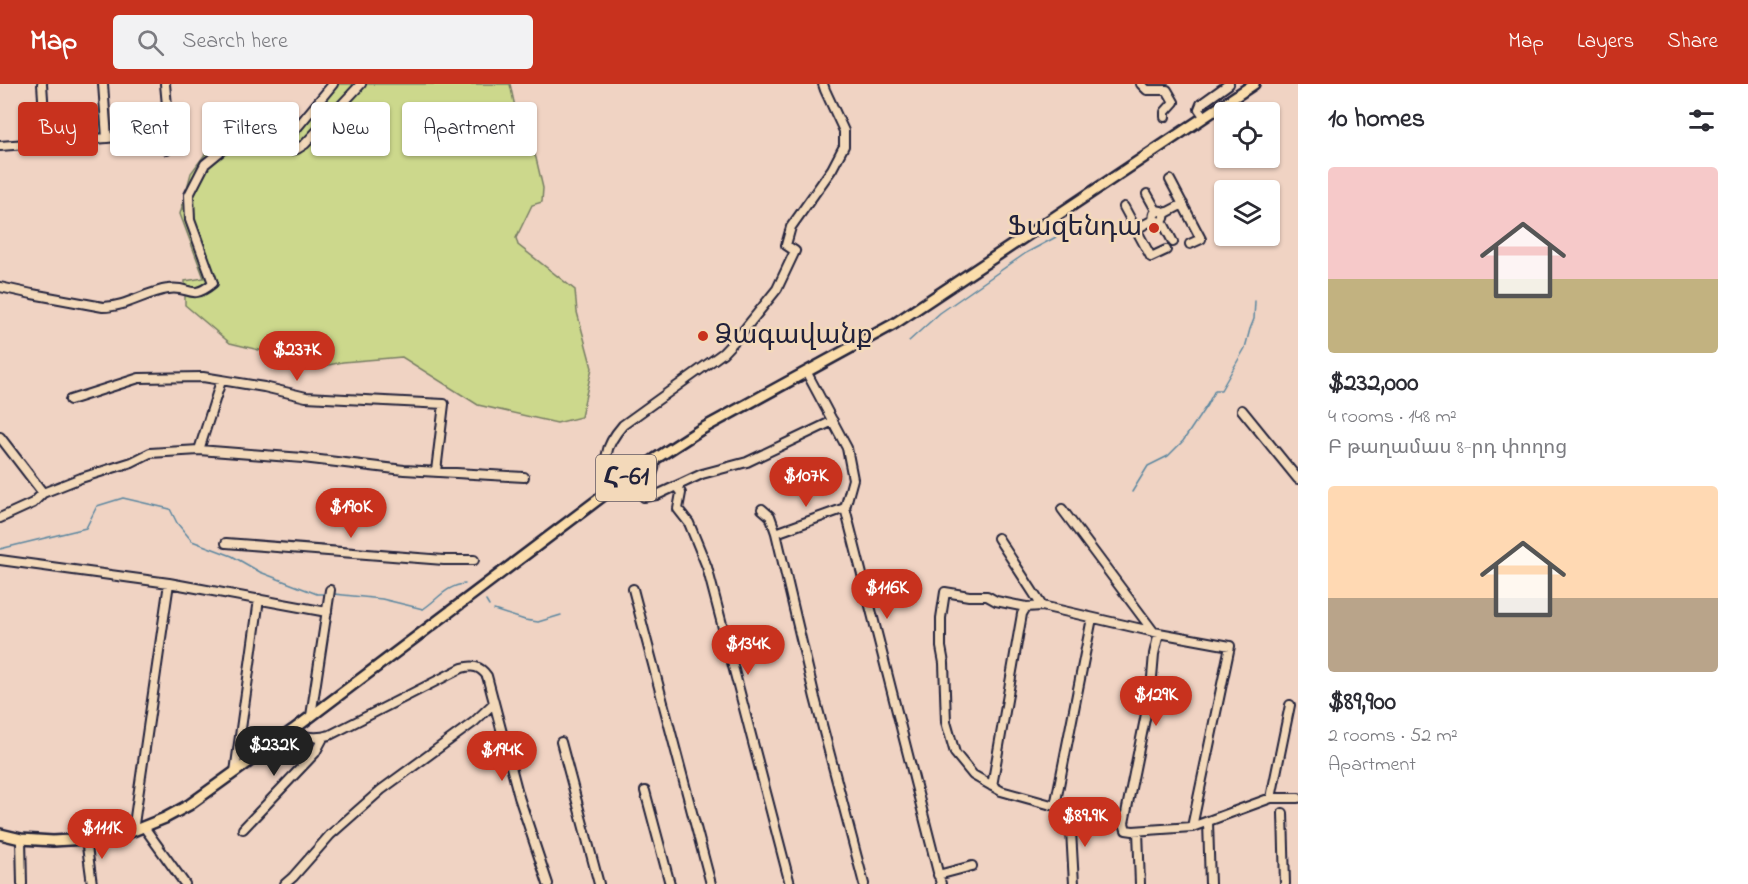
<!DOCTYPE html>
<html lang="en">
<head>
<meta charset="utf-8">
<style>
  body { margin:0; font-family:"Indie Flower","Noto Sans Armenian",sans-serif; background:#f2f2f3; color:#2b2b33; height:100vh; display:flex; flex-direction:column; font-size:22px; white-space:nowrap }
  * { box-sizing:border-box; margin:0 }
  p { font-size:20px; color:#7c7c81 }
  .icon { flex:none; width:33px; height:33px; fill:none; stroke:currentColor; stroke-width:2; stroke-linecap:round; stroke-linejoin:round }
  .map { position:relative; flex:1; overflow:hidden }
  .sheet { display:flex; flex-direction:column; background:#fff; width:450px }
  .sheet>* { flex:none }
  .banner { position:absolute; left:18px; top:18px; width:570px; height:54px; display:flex; gap:12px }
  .tools { position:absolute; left:1214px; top:18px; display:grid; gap:12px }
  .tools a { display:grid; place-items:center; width:66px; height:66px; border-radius:6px; background:#fff; box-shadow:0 2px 4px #0004; font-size:30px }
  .price { position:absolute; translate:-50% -51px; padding:0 14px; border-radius:21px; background:#c8321e; color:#fff; font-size:20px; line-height:39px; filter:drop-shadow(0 2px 3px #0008) }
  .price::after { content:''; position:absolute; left:50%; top:36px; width:18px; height:14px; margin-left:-9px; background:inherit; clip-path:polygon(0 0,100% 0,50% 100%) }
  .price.selected { background:#222; color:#fff }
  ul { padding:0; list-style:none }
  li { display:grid; align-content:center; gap:12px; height:318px; padding:0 30px }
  li span { display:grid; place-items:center; height:186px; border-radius:6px; color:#555 }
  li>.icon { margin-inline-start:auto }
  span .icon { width:108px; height:108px; fill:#fffc; stroke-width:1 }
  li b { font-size:26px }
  h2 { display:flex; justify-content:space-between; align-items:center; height:72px; padding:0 30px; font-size:26px }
  .tag { padding:0 21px; border-radius:6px; background:#fff; box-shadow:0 2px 4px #0004; font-size:21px; line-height:54px }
  .tag.selected { background:#c8321e; color:#fff }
  header { display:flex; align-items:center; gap:36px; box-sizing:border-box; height:84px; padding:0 30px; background:#c8321e; color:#fff }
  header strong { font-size:28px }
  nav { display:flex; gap:33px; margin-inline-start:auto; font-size:21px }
  .search { width:420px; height:54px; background:#f2f2f3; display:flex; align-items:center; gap:15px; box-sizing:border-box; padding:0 21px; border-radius:6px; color:#7c7c81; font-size:22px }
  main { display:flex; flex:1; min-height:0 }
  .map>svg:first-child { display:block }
  .green { fill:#ccd88c; stroke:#777d64; stroke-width:1.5 }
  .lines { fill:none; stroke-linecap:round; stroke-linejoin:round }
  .stream { stroke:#5c87a0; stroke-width:1.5 }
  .minor-casing { stroke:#22223b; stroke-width:12 }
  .major-casing { stroke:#22223b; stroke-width:14 }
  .minor { stroke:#f3d9ba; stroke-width:8 }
  .major { stroke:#fbddab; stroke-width:9 }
  .poi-dot { fill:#c8321e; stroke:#f3d9ba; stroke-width:2 }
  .labels { text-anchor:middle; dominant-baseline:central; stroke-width:5; stroke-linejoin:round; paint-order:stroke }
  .shield { fill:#f3d9ba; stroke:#615961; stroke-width:1.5 }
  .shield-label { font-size:26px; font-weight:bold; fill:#22223b }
  .poi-label { font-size:27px; fill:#22223b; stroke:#f3d9ba; text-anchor:end }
</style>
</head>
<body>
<header>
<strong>Map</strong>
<div class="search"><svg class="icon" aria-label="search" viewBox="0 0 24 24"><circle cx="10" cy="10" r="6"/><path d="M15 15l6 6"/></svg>Search here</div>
<nav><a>Map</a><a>Layers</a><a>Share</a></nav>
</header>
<main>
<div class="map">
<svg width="1298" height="800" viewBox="0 0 1298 800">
  <rect width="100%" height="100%" fill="#f0d3c3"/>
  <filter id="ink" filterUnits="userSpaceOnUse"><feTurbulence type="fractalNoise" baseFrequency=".0167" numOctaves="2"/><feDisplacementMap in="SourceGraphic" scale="12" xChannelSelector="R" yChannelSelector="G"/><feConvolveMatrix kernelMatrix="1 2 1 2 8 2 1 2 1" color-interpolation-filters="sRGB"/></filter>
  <g filter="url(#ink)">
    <!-- green -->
    <path class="green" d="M336 0H510L515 23 536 74 543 104 542 118 532 121 516 154 518 161 575 206 577 228 592 284 581 333 557 339 478 321 402 273 343 278 304 286 282 278 267 268 230 259 185 221V197L204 194 180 130 191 89 211 62 278 61 294 53Z"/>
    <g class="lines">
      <!-- stream -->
      <path class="stream" d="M909 257 940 229 1026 169 1056 153
        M1132 408 1148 382 1168 372 1183 357 1207 321 1215 306H1221L1245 264 1250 245 1254 235 1255 217
        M0 465 86 444 97 422 123 414 170 425 177 439 192 457 232 472 260 488 317 510H325
        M334 510 382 515 423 525C437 516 447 501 465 500
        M486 517 489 522
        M494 526 525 536 538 538 561 531"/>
      <defs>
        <path id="minor" d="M42 0 46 59
          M103 0 107 54
          M165 0 168 32 167 66
          M1141 0 1147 6H1167L1174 18 1165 28V33
          M1204 32 1199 25 1201 20 1229 0
          M275 58 287 54 295 46 333 0
          M0 62 107 54 168 47
          M1170 96 1201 155 1190 160
          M1147 110 1157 128
          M1124 123 1151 173 1166 166
          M1153.5 132a5.5 5.5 0 1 1 11 0a5.5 5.5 0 1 1-11 0Z
          M1164 130 1183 120
          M1162 137 1173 158
          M1136 145 1155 135
          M0 203 32 210 103 223C126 223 146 208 168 205 190 201 190 218 213 199L190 136 189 111 205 80 222 66 250 54 275 58 289 66 297 65 305 60 361 0
          M807 289 847 364 853 395 845 424 941 800
          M70 316 139 294 203 293 264 303 306 313 444 320 436 387
          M1242 326 1298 395
          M0 353 43 409
          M199 366 221 297
          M655 375 654 385 644 413 657 411 702 390 747 378 833 337
          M676 402 681 409 678 425 689 439 707 483 790 800
          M612 405C603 376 603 364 623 341L723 269 740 251 777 205 795 167 786 161 791 143 832 85 844 62V47L825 6 823 0
          M762 425 770 432 776 449 815 614 864 800
          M1062 425 1153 547
          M0 434 33 419 43 409 81 394 132 378 150 369 199 366 303 374 404 386 524 393
          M776 449 845 424
          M998 454 1042 522
          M226 459 444 476H474
          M0 476 169 499 327 528
          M633 505 711 800
          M1159 549 1154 570 1151 605 1124 739 1126 746 1133 747 1192 743 1271 714H1298
          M311 632 330 506
          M293 646C304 654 317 655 330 651L462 584C473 581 480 582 487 592L519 713 548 800
          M561 658 599 800
          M235 688 259 515
          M992 702 1022 530 1026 523
          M645 707 670 800
          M1271 714 1290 621
          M1055 722 1092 534
          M1283 729 1285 800
          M1208 738 1210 800
          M144 743 185 800
          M243 745 315 669 323 654
          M133 747 169 499
          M1138 747 1140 800
          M21 755 22 800
          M86 755 92 800
          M938 791 972 782
          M285 800 293 793 330 751 381 706 474 638 494 619
          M1074 800 1070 729 1055 722 1001 707 973 691 955 669 946 638 944 579 941 563V534L945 508 969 512H987L996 517 1026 523 1042 522 1159 549 1230 562 1192 743"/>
        <path id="major" d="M0 750 21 755 53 757 86 755 128 749 165 734 189 721 293 646 612 405 655 375 700 346 894 240 1254 0"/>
      </defs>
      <!-- minor casing -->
      <use href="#minor" class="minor-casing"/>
      <!-- major casing -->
      <use href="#major" class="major-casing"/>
      <!-- minor -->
      <use href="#minor" class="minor"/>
      <!-- major -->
      <use href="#major" class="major"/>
    </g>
  </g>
  <!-- markers -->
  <g class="poi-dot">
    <circle cx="1154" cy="144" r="6"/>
    <circle cx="703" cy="252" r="6"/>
  </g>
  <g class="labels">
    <!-- shield labels -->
    <rect class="shield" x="596" y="371" width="60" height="46" rx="4.5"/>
    <g class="shield-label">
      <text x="626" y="394">Հ-61</text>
    </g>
    <!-- poi labels -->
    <g class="poi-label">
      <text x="1142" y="144">Ֆազենդա</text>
      <text x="715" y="252" text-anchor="start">Ձագավանք</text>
    </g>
  </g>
</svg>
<div class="tools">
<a><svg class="icon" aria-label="locate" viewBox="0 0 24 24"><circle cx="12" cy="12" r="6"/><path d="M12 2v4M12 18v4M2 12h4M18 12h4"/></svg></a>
<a><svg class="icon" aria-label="layers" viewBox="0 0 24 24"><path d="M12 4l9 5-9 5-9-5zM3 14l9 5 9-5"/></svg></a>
</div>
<b class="price" style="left:297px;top:298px">$237K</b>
<b class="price" style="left:806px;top:424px">$107K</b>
<b class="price" style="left:351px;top:455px">$190K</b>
<b class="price" style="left:887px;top:536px">$116K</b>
<b class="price" style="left:748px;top:592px">$134K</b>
<b class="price" style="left:1156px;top:643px">$129K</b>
<b class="price selected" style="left:274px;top:693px">$232K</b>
<b class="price" style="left:502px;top:698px">$194K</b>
<b class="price" style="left:1085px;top:764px">$89.9K</b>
<b class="price" style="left:102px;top:776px">$111K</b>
<div class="banner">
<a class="tag selected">Buy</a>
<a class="tag">Rent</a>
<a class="tag">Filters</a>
<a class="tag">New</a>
<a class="tag">Apartment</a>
</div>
</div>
<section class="sheet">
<h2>10 homes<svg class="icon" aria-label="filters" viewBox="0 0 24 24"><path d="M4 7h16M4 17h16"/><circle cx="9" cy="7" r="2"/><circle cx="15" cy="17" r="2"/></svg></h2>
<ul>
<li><span style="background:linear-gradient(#f6c9c9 60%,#c2b280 0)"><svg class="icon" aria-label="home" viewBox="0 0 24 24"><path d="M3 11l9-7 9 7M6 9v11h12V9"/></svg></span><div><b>$232,000</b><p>4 rooms · 148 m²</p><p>Բ թաղամաս 8-րդ փողոց</p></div></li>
<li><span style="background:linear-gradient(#ffd9b3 60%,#b9a48a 0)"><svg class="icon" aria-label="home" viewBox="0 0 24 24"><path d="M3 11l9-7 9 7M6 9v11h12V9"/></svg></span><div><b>$89,900</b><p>2 rooms · 52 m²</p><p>Apartment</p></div></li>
</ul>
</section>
</main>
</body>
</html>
